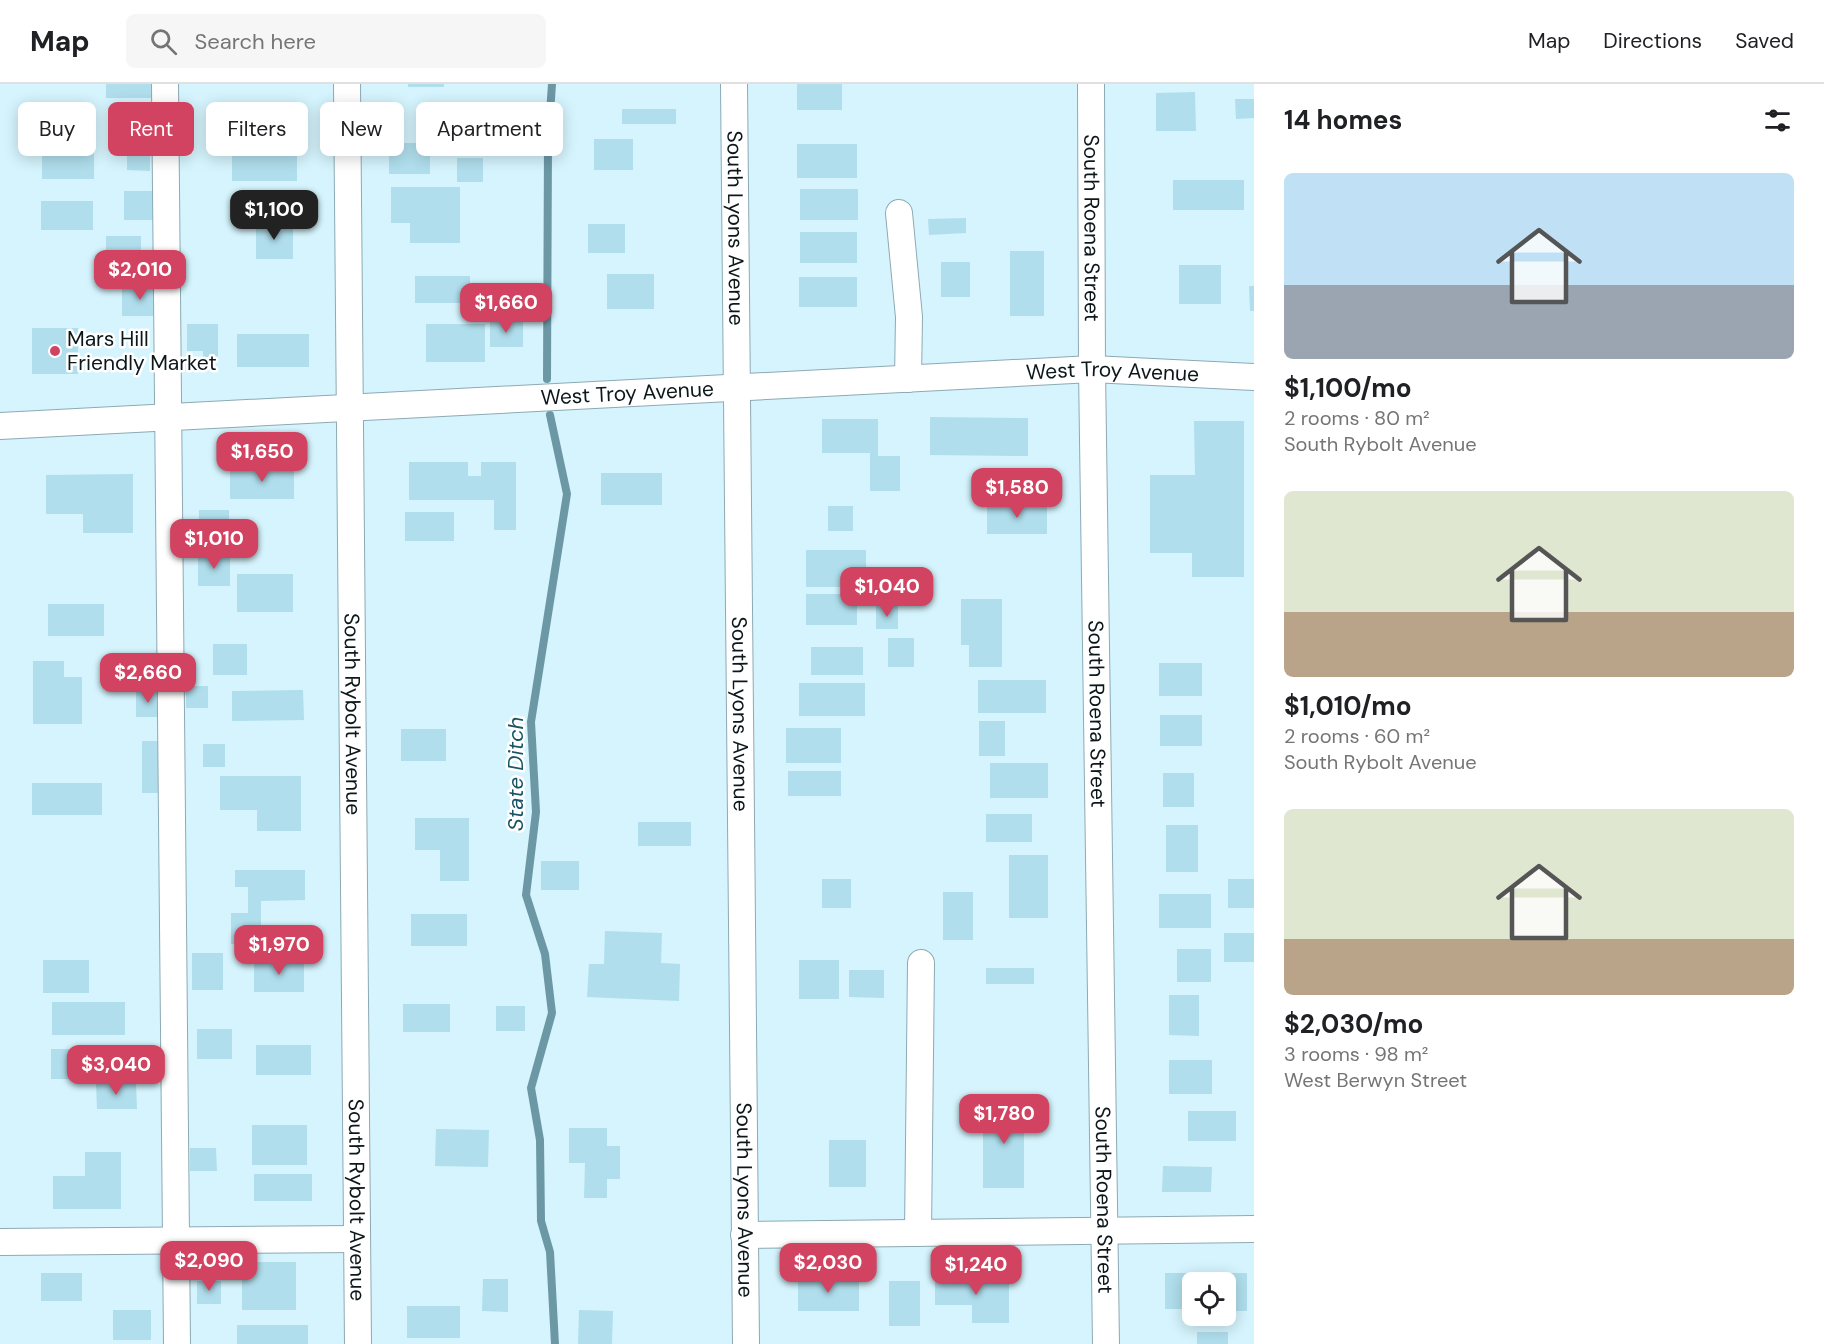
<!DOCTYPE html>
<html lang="en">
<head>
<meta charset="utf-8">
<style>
  body { margin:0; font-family:"DM Sans",sans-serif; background:#f6f6f6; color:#202124; height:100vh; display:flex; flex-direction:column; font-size:22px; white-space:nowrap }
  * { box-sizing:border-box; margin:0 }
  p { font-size:20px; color:#757577 }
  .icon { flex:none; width:33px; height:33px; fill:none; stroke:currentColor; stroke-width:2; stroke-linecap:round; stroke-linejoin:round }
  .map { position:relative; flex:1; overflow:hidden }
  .details { display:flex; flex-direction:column; background:#fff; width:570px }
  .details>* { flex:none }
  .top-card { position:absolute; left:18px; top:18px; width:570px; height:54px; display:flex; gap:12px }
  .tools { position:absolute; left:1182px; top:1188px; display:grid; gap:12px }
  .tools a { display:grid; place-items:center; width:54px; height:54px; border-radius:9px; background:#fff; box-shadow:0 3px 15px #0003; font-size:30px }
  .price { position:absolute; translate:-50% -51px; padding:0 14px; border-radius:12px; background:#d24261; color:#fff; font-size:20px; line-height:39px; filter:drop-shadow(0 2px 3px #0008) }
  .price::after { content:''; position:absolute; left:50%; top:36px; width:18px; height:14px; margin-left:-9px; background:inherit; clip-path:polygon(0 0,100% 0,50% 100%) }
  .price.on { background:#222; color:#fff }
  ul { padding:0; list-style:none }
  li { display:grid; align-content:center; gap:12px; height:318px; padding:0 30px }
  li span { display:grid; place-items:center; height:186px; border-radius:9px; color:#555 }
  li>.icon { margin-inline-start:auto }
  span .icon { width:108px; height:108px; fill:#fffc; stroke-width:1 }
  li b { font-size:26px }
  h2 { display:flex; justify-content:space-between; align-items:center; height:72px; padding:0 30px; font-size:26px }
  .pill { padding:0 21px; border-radius:9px; background:#fff; box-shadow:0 3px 15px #0003; font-size:21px; line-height:54px }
  .pill.on { background:#d24261; color:#fff }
  header { display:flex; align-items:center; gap:36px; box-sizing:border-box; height:84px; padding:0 30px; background:#fff; border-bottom:2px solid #e0e0e0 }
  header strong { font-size:28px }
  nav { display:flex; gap:33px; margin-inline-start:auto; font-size:21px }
  .search { width:420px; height:54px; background:#f6f6f6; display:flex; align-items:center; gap:15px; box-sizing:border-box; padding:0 21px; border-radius:9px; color:#757577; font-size:22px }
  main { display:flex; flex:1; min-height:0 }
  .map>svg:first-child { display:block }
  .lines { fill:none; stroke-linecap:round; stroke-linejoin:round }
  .stream { stroke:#6c98a6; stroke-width:8 }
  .building { fill:#b0deec }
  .minor-casing { stroke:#8daab3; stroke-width:28 }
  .minor { stroke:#fff; stroke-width:26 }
  .poi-dot { fill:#d24261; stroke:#fff; stroke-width:2 }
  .labels { text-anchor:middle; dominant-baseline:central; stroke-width:5; stroke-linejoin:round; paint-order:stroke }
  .street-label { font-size:21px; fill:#0c171a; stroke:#fff }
  .poi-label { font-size:21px; fill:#0c171a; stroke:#fff; text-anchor:start }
  .water-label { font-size:22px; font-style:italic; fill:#195565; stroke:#fff }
</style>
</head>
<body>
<header>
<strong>Map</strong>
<div class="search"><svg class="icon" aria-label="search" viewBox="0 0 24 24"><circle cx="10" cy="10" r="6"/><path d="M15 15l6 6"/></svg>Search here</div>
<nav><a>Map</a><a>Directions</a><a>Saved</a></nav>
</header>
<main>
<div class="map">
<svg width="1254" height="1260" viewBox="0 0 1254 1260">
  <rect width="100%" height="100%" fill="#d5f4fd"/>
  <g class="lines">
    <!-- stream -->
    <path class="stream" d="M547 295 548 59 552 0
      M550 331 567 410 531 638 536 728 526 811 545 870 552 929 531 1004 540 1056 541 1137 550 1168 555 1260"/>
  </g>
  <!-- building -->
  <path class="building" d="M106 0H162V14H106Z
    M408 0H444V3H408Z
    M797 0H842V26H797Z
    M1195 8 1196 47H1156V9Z
    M1235 15H1254V34L1236 35Z
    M254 22H303V46H254Z
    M622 25H676V40H622Z
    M594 55H633V86H594Z
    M389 59H430V90H389Z
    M797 60H857V94H797Z
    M232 65H297V97H232Z
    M42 66H94V95H42Z
    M127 70H150V87L127 86Z
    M457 74H483V98H457Z
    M1173 96H1244V126H1173Z
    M391 103H460V159H410V139H391Z
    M800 105H858V136H800Z
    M124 107H159V136H124Z
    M41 117H93V146H41Z
    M966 134V149L929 151 928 135Z
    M256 139H293V175H256Z
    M588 140H625V169H588Z
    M800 148H857V179H800Z
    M106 152H141V183H106Z
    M1010 167H1044V232H1010Z
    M941 178H970V213H941Z
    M1179 181H1221V220H1179Z
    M607 190H654V225H607Z
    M415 192H470V219H415Z
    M799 193H857V223H799Z
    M122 202H159V232H122Z
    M1249 202H1254V227H1250Z
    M490 236H523V263H490Z
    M187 240H218V276H203V267H187Z
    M426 240H485V278H426Z
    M32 244H78V290H32Z
    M237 250H309V283H237Z
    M930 333 1028 334V372L930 371Z
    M822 335H878V372H900V407H870V369H822Z
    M1194 337H1244V493H1192V469H1150V391H1195Z
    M409 378H468V392H481V378H516V446H494V416H409Z
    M230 383H294V415H230Z
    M999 384H1035V412H999Z
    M601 389H662V421H601Z
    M133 390V449H83V430H46V391Z
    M987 420H1047V450H987Z
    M828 422H853V447H828Z
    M199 426H229V456H199Z
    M405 428H454V457H405Z
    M806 466H866V487H850V503H806Z
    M198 470H230V502H198Z
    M237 490H293V528H237Z
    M806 510H857V541H806Z
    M961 515H1002V583H969V561H961Z
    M48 520H104V552H48Z
    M876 522H898V545H876Z
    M888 554H914V583H888Z
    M213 560H247V591H213Z
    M811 563H863V591H811Z
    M33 577H64V593H82V640H33Z
    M1159 579H1202V612H1159Z
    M978 596H1046V629H978Z
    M799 599H865V632H799Z
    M186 602H208V624H186Z
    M136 606H159L160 633H136Z
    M303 606 304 636 232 637V607Z
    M1160 631H1202V662H1160Z
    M979 637H1005V672H979Z
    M786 644H841V679H786Z
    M401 645H446V677H401Z
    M142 657H166V709H142Z
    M203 660H225V683H203Z
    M990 679H1048V714H990Z
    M788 687H841V712H788Z
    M1163 689H1194V723H1163Z
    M220 692H301V747H257V726H220Z
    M32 699H102V731H32Z
    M986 730H1032V758H986Z
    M415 734H469V797H440V766H415Z
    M638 738H691V762H638Z
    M1166 741H1198V788H1166Z
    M1009 771H1048V834H1009Z
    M541 777H579V806H541Z
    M235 786H305V816L261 817V860H231V829H248V803H235Z
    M822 795H851V824H822Z
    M1228 795H1254V824H1228Z
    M943 808H973V856H943Z
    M1159 810H1211V844H1159Z
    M411 830H467V862H411Z
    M605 847 662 849 661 879 680 880 679 917 587 913 589 880H604Z
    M1224 849H1254V878H1224Z
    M1177 865H1211V898H1177Z
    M192 869H223V906H192Z
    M254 875H304V908H254Z
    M43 876H89V909H43Z
    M799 876H839V915H799Z
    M986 884H1034V900H986Z
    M849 886H884V914L849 913Z
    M1169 911H1199V952L1169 951Z
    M52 918H125V951H52Z
    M403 920H450V948H403Z
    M496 922H525V947H496Z
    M197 945H232V975H197Z
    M256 961H311V991H256Z
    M51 965H89V995H51Z
    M1169 976H1212V1010H1169Z
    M96 999H136L137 1025H97Z
    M994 1015H1024V1104H983V1031H994Z
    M1188 1027H1236V1057H1188Z
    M252 1041H307V1081H252Z
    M569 1044H607V1062H620V1095H607V1114H584L585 1079H569Z
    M436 1045 489 1046 488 1083 435 1082Z
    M829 1056H866V1103H829Z
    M190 1064H216L217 1087H190Z
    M85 1068H121V1125H53V1092H85Z
    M1163 1082 1212 1083 1211 1108H1162Z
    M254 1090H312V1117H254Z
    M242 1178H296V1226H242Z
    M41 1189H82V1217H41Z
    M1165 1189H1247V1227H1226V1198H1192V1225H1165Z
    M935 1191H1009V1239H972V1221H935Z
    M798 1192H859V1227H798Z
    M483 1195H508V1228L482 1227Z
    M197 1197H221V1220H197Z
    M889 1197H920V1242H889Z
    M407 1222H460V1254H407Z
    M113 1226H151V1256H113Z
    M579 1226 613 1227 612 1260H578Z
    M237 1241H308V1260H237Z
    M1197 1248H1228V1260H1197Z"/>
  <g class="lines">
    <defs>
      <g id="minor">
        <path d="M165 0 177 1260"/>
        <path id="s1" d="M347 0 358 1260"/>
        <path id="s2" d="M734 0 746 1260"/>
        <path id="s3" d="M1091 0 1092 285 1106 1260"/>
        <path d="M899 129 909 233 908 295"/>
        <path id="s4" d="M0 342 1092 285 1254 293"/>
        <path d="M918 1149 921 879"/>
        <path d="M744 1151 1254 1145"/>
        <path d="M0 1158 356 1155"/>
      </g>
    </defs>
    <!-- minor casing -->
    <use href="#minor" class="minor-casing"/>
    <!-- minor -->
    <use href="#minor" class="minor"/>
  </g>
  <!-- markers -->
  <circle class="poi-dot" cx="55" cy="267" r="6"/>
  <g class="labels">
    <!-- street labels -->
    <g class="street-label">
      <text stroke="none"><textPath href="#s2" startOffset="144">South Lyons Avenue</textPath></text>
      <text stroke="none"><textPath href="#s3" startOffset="144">South Roena Street</textPath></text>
      <text stroke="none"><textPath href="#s4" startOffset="1114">West Troy Avenue</textPath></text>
      <text stroke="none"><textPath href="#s4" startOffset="628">West Troy Avenue</textPath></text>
      <text stroke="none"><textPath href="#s1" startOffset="630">South Rybolt Avenue</textPath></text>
      <text stroke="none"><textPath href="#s2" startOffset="630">South Lyons Avenue</textPath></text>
      <text stroke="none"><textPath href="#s3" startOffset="630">South Roena Street</textPath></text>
      <text stroke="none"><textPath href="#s1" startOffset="1116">South Rybolt Avenue</textPath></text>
      <text stroke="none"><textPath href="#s2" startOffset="1116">South Lyons Avenue</textPath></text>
      <text stroke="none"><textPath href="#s3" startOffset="1116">South Roena Street</textPath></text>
    </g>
    <!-- poi labels -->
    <g class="poi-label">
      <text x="67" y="255">Mars Hill<tspan x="67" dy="24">Friendly Market</tspan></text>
    </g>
    <!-- water labels -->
    <g class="water-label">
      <text transform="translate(515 690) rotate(-90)">State Ditch</text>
    </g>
  </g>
</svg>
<div class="tools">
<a><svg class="icon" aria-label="locate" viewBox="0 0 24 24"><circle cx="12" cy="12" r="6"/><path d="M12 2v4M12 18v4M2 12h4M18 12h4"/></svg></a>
</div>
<b class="price on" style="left:274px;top:157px">$1,100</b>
<b class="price" style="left:140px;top:217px">$2,010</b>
<b class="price" style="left:506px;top:250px">$1,660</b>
<b class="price" style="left:262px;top:399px">$1,650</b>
<b class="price" style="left:1017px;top:435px">$1,580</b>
<b class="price" style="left:214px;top:486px">$1,010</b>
<b class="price" style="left:887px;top:534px">$1,040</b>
<b class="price" style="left:148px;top:620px">$2,660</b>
<b class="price" style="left:279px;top:892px">$1,970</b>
<b class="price" style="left:116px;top:1012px">$3,040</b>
<b class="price" style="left:1004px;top:1061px">$1,780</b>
<b class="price" style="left:209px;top:1208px">$2,090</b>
<b class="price" style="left:828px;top:1210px">$2,030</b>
<b class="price" style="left:976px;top:1212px">$1,240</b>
<div class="top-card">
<a class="pill">Buy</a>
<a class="pill on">Rent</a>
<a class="pill">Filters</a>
<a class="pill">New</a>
<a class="pill">Apartment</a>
</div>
</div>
<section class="details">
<h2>14 homes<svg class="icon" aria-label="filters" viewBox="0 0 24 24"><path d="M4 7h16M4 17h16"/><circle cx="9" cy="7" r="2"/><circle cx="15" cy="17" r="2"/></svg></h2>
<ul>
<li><span style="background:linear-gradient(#bfe0f5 60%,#9aa5b1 0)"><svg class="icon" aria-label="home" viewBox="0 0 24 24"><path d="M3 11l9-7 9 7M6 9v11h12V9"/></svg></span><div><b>$1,100/mo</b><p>2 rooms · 80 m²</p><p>South Rybolt Avenue</p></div></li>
<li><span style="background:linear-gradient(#dfe7d0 65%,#b9a48a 0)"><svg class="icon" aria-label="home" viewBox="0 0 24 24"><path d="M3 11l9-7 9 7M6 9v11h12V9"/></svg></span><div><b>$1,010/mo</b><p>2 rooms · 60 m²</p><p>South Rybolt Avenue</p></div></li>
<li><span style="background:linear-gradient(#dfe7d0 70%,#b9a48a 0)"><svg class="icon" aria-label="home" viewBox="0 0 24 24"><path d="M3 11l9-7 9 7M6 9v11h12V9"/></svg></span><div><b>$2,030/mo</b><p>3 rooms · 98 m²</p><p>West Berwyn Street</p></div></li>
</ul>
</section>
</main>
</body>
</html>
